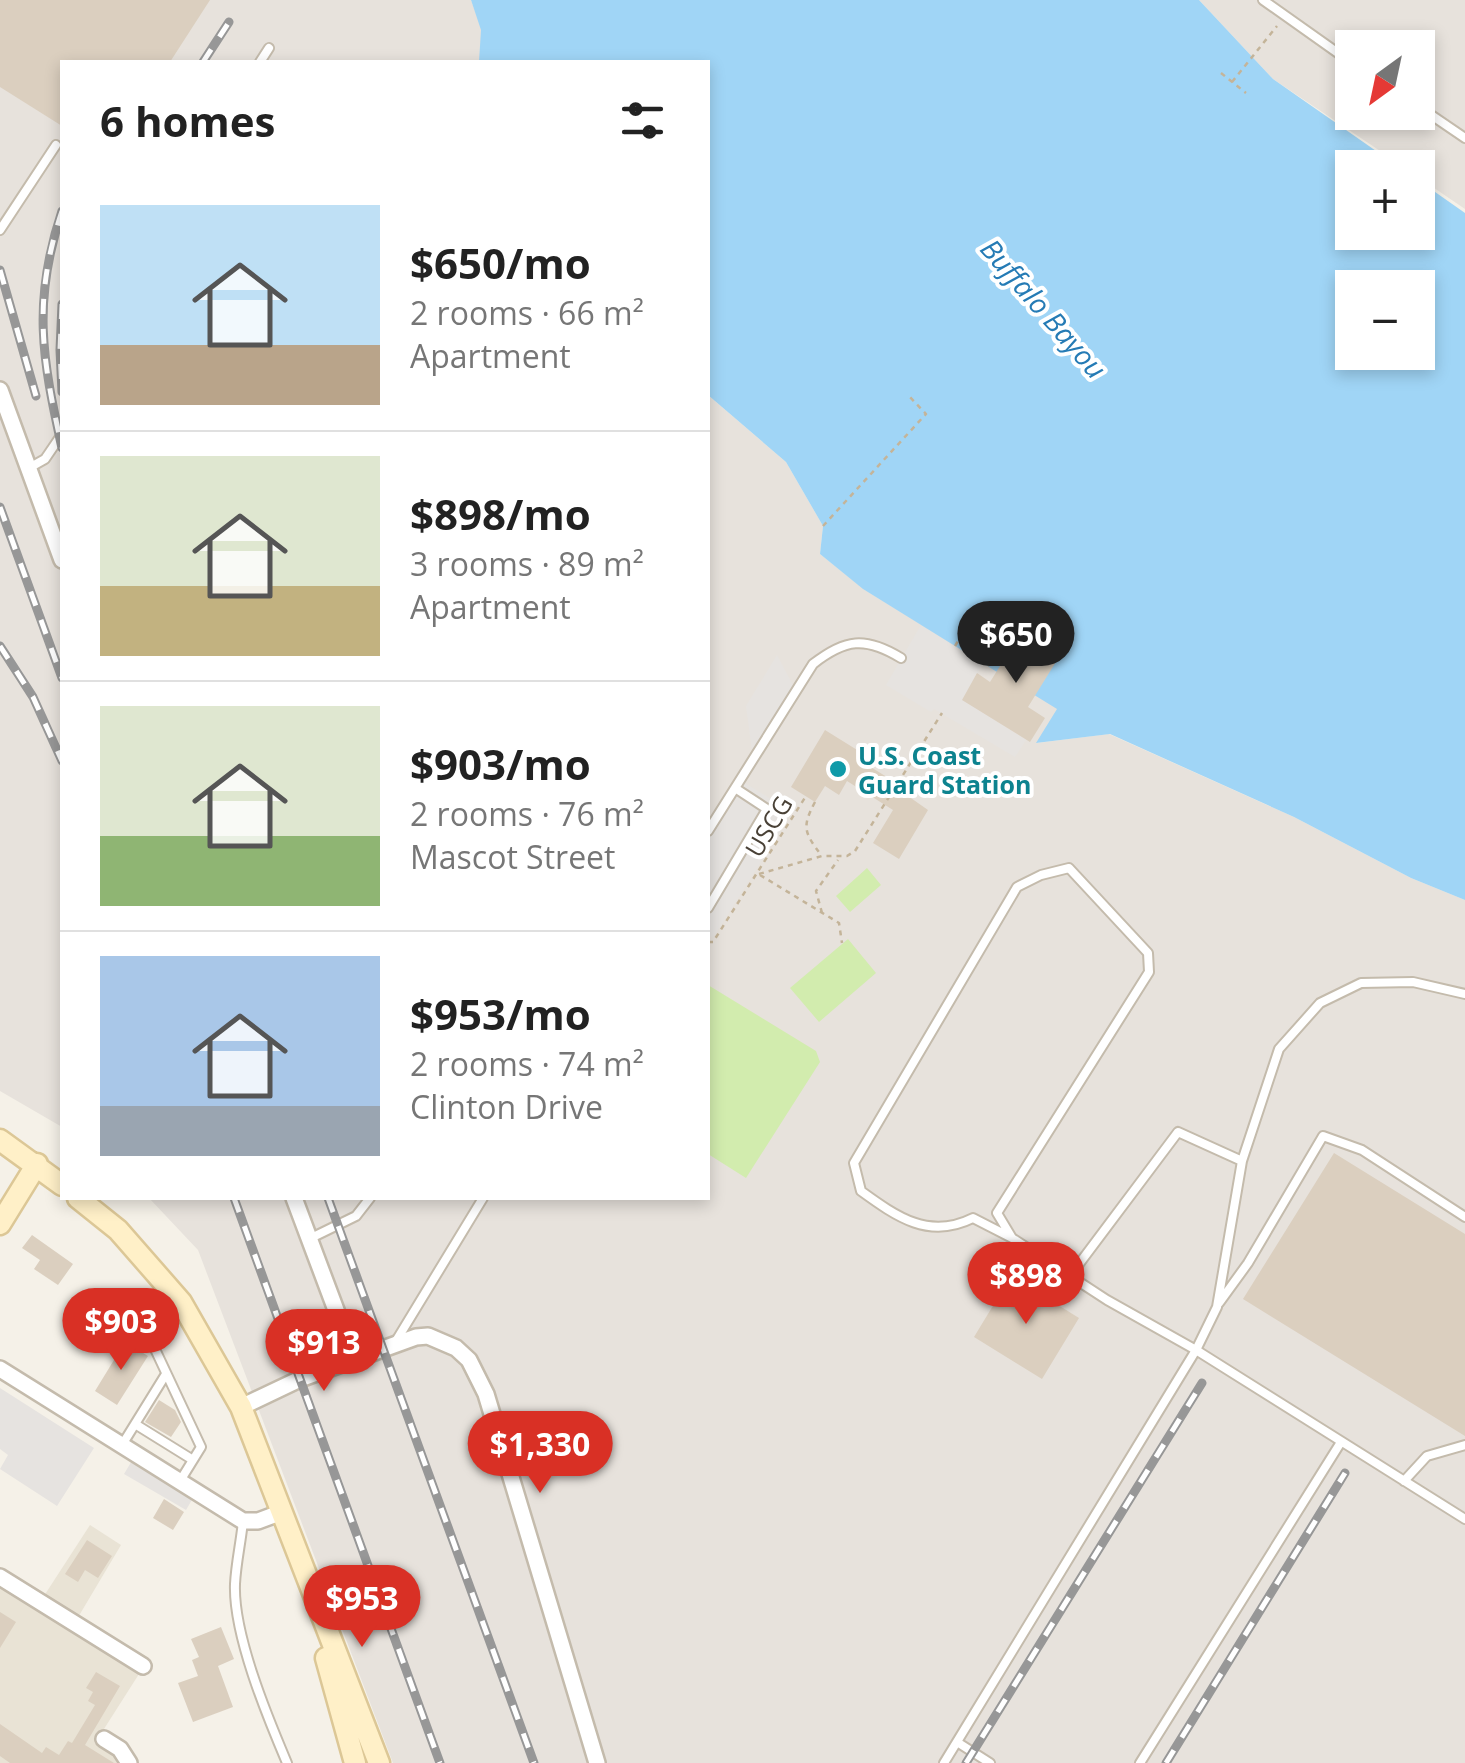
<!DOCTYPE html>
<html lang="en">
<head>
<meta charset="utf-8">
<style>
  body { margin:0; font-family:"Open Sans",sans-serif; background:#f6f6f6; color:#222; height:100vh; display:flex; flex-direction:column; font-size:38px; white-space:nowrap }
  * { box-sizing:border-box; margin:0 }
  p { font-size:32px; color:#767676 }
  .icon { flex:none; width:55px; height:55px; fill:none; stroke:currentColor; stroke-width:2; stroke-linecap:round; stroke-linejoin:round }
  .map { position:relative; flex:1; overflow:hidden }
  .drawer { position:absolute; left:60px; top:60px; width:650px; height:1140px; display:flex; flex-direction:column; background:#fff; border-radius:0px; box-shadow:0 5px 15px #0003 }
  .drawer>* { flex:none }
  .needle { width:65px; rotate:213deg }
  .controls { position:absolute; left:1335px; top:30px; display:grid; gap:20px }
  .controls a { display:grid; place-items:center; width:100px; height:100px; border-radius:0px; background:#fff; box-shadow:0 5px 15px #0003; font-size:50px }
  .price { position:absolute; translate:-50% -85px; padding:0 22px; border-radius:35px; background:#d93025; color:#fff; font-size:32px; line-height:65px; filter:drop-shadow(0 2px 5px #0008) }
  .price::after { content:''; position:absolute; left:50%; top:60px; width:30px; height:22px; margin-left:-15px; background:inherit; clip-path:polygon(0 0,100% 0,50% 100%) }
  .price.selected { background:#222; color:#fff }
  ul { padding:0; list-style:none }
  li { display:flex; align-items:center; gap:30px; height:250px; padding:0 40px }
  li+li { border-top:2px solid #e0e0e0 }
  li span { display:grid; place-items:center; flex:none; width:280px; height:200px; border-radius:0px; color:#555 }
  li>.icon { margin-inline-start:auto }
  span .icon { width:120px; height:120px; fill:#fffc; stroke-width:1 }
  li b { font-size:42px }
  h2 { display:flex; justify-content:space-between; align-items:center; height:120px; padding:0 40px; font-size:42px }
  .map>svg:first-child { display:block }
  .residential { fill:#e9e3d5 }
  .industrial { fill:#e7e2dc; fill-rule:evenodd }
  .green { fill:#d2ecae }
  .parking { fill:#e6e3e0 }
  .water { fill:#a0d5f6; fill-rule:evenodd }
  .building { fill:#dbcfbf }
  .lines { fill:none; stroke-linecap:round; stroke-linejoin:round }
  .service-casing { stroke:#c4bbac; stroke-width:12 }
  .minor-casing { stroke:#c4bbac; stroke-width:20 }
  .secondary-casing { stroke:#dcc796; stroke-width:25 }
  .path { stroke:#c4b499; stroke-width:2.5; stroke-dasharray:5 5; stroke-linecap:butt }
  .service { stroke:#fff; stroke-width:8 }
  .minor { stroke:#fff; stroke-width:15 }
  .secondary { stroke:#fff0c8; stroke-width:20 }
  .rail-casing { stroke:#979797; stroke-width:9 }
  .rail { stroke:#fff; stroke-width:5; stroke-dasharray:15; stroke-linecap:butt }
  .culture-dot { fill:#0f9aa8; stroke:#fff; stroke-width:4 }
  .labels { text-anchor:middle; dominant-baseline:central; stroke-width:8; stroke-linejoin:round; paint-order:stroke }
  .culture-label { font-size:25px; font-weight:bold; fill:#0d838f; stroke:#fff; text-anchor:start }
  .street-label { font-size:25px; fill:#494136; stroke:#fff }
  .water-label { font-size:28px; font-style:italic; fill:#257bb5; stroke:#fff }
</style>
</head>
<body>
<div class="map">
<svg width="1465" height="1763" viewBox="0 0 1465 1763">
  <rect width="100%" height="100%" fill="#f5f1e8"/>
  <!-- residential -->
  <path class="residential" d="M90 1525 121 1545 77 1619 146 1663 95 1743 125 1763H0V1572L42 1599Z"/>
  <!-- industrial -->
  <path class="industrial" d="M0 0H471L494 62H62V1127L0 1091Z
    M1199 0H1465V209L1418 177V168L1404 167 1273 79ZM1352 48H1418V112H1352Z
    M708 395 786 462 823 526 820 554 865 590 1058 709 1037 743 1109 734 1294 817 1411 878 1465 900V1763H393L198 1250 149 1198H708Z"/>
  <!-- green -->
  <path class="green" d="M867 868 881 885 850 912 836 896Z
    M848 939 876 973 819 1022 790 988Z
    M708 985 816 1051 820 1062 746 1178 708 1154Z"/>
  <!-- parking -->
  <path class="parking" d="M921 625 983 663 963 700 1026 740 1015 757 934 709 931 712 886 685Z
    M777 655 796 691 753 759 746 706Z
    M740 780 792 812 713 938 708 935V831Z
    M0 1388 94 1448 57 1506 0 1469 8 1455 0 1449Z
    M133 1459 193 1498 186 1510 124 1474Z"/>
  <!-- water -->
  <path class="water" d="M471 0H1199L1273 79 1399 167 1352 168V232H1418V180L1465 213V900L1411 878 1294 817 1110 734 1036 743 1057 709 863 589 820 554 823 526 786 462 708 395V62H479L481 30ZM1352 288H1418V352H1352Z"/>
  <!-- building -->
  <path class="building" d="M0 0H210L170 62H62V126L0 87Z
    M1024 628 1062 652 1028 707 1045 718 1030 742 962 700 977 673 990 682Z
    M825 730 862 753 858 759 890 779 888 782 928 810 899 859 873 843 893 810 847 781 839 795 825 786 815 802 791 787Z
    M1334 1153 1465 1234V1436L1243 1299Z
    M32 1235 73 1264 58 1285 34 1269 40 1260 22 1248Z
    M1011 1276 1079 1318 1042 1379 974 1337Z
    M125 1342 148 1356 117 1405 95 1391Z
    M159 1400 175 1410 181 1422 171 1437 145 1422Z
    M164 1499 184 1512 173 1530 153 1518Z
    M87 1540 112 1556 98 1578 85 1570 78 1582 65 1574Z
    M0 1612 16 1622 0 1648Z
    M221 1627 234 1659 218 1666 233 1707 193 1722 178 1683 198 1676 192 1660 199 1657 191 1639Z
    M96 1672 120 1686 85 1745 114 1763H10L0 1756V1724L42 1753 46 1747 59 1755 68 1741 72 1743 95 1705 88 1701 93 1692 86 1688Z"/>
  <g class="lines">
    <defs>
      <path id="service" d="M1263 0 1352 63
        M260 62 269 48
        M1418 106 1465 138
        M0 230 56 145
        M29 468 45 459 62 434
        M708 831 813 664C845 639 865 636 901 658
        M708 908 767 809 735 788
        M1012 1238 973 1218C929 1240 897 1217 861 1191L854 1163 1017 887 1041 875 1069 868 1148 953 1149 972 997 1213 1012 1238 1107 1300 1196 1350 1465 1519
        M309 1239 356 1216 370 1198
        M1070 1276 1178 1132 1242 1161
        M169 1295 147 1332 201 1447 180 1481
        M1219 1303 1248 1263 1323 1136 1362 1150 1465 1217
        M396 1341 483 1198
        M135 1424 193 1460
        M122 1445 166 1374
        M1404 1481 1427 1456 1465 1445
        M243 1521C241 1542 236 1563 235 1584 233 1634 267 1716 287 1763
        M957 1742 990 1763
        M944 1763 1196 1350 1217 1307 1242 1161 1279 1049 1320 1003 1361 983 1413 982 1465 994
        M1140 1763 1341 1442"/>
      <path id="minor" d="M0 390 62 560
        M294 1198 354 1358
        M0 1369 243 1521H258L282 1512
        M241 1407 300 1379 416 1337 428 1336 456 1348 469 1360 486 1394 597 1763
        M0 1577 143 1666
        M104 1739 120 1749 129 1763"/>
      <path id="secondary" d="M0 1140 62 1185
        M78 1198 118 1230 181 1302 241 1407 379 1763
        M0 1224 37 1164
        M326 1658 355 1763"/>
    </defs>
    <!-- service casing -->
    <use href="#service" class="service-casing"/>
    <!-- minor casing -->
    <use href="#minor" class="minor-casing"/>
    <!-- secondary casing -->
    <use href="#secondary" class="secondary-casing"/>
    <!-- path -->
    <path class="path" d="M1221 73 1246 93
      M1232 82 1277 26
      M823 526 926 414 908 395
      M955 646 980 605
      M968 654 993 613
      M988 666 1016 618
      M815 802C801 828 805 833 821 855
      M759 874 822 856H847L855 851 942 713
      M760 875 839 923 842 943
      M822 913 816 891 838 860
      M708 942H713L806 796"/>
    <!-- service -->
    <use href="#service" class="service"/>
    <!-- minor -->
    <use href="#minor" class="minor"/>
    <!-- secondary -->
    <use href="#secondary" class="secondary"/>
    <defs>
      <path id="rail" d="M203 62 229 22
        M62 211C32 301 42 358 62 448
        M0 270 36 396
        M62 304 60 350 62 392
        M0 507 62 678
        M0 646 33 697 62 761
        M234 1198 440 1763
        M328 1198 534 1763
        M966 1763 1202 1383
        M1166 1763 1345 1473"/>
    </defs>
    <!-- rail casing -->
    <use href="#rail" class="rail-casing"/>
    <!-- rail -->
    <use href="#rail" class="rail"/>
  </g>
  <!-- markers -->
  <circle class="culture-dot" cx="838" cy="769" r="10"/>
  <g class="labels">
    <!-- culture labels -->
    <g class="culture-label">
      <text x="858" y="755">U.S. Coast<tspan x="858" dy="29">Guard Station</tspan></text>
    </g>
    <!-- street labels -->
    <g class="street-label">
      <text transform="translate(768 826) rotate(-59)">USCG</text>
    </g>
    <!-- water labels -->
    <g class="water-label">
      <text transform="translate(1044 308) rotate(49)">Buffalo Bayou</text>
    </g>
  </g>
</svg>
<div class="controls">
<a><svg class="needle" viewBox="-14 -14 28 28"><path d="M0-13l5 13h-10z" fill="#e53935"/><path d="M0 13l5-13h-10z" fill="#767676"/></svg></a>
<a>+</a>
<a>−</a>
</div>
<b class="price selected" style="left:1016px;top:686px">$650</b>
<b class="price" style="left:1026px;top:1327px">$898</b>
<b class="price" style="left:121px;top:1373px">$903</b>
<b class="price" style="left:324px;top:1394px">$913</b>
<b class="price" style="left:540px;top:1496px">$1,330</b>
<b class="price" style="left:362px;top:1650px">$953</b>
<section class="drawer">
<h2>6 homes<svg class="icon" aria-label="filters" viewBox="0 0 24 24"><path d="M4 7h16M4 17h16"/><circle cx="9" cy="7" r="2"/><circle cx="15" cy="17" r="2"/></svg></h2>
<ul>
<li><span style="background:linear-gradient(#bfe0f5 70%,#b9a48a 0)"><svg class="icon" aria-label="home" viewBox="0 0 24 24"><path d="M3 11l9-7 9 7M6 9v11h12V9"/></svg></span><div><b>$650/mo</b><p>2 rooms · 66 m²</p><p>Apartment</p></div></li>
<li><span style="background:linear-gradient(#dfe7d0 65%,#c2b280 0)"><svg class="icon" aria-label="home" viewBox="0 0 24 24"><path d="M3 11l9-7 9 7M6 9v11h12V9"/></svg></span><div><b>$898/mo</b><p>3 rooms · 89 m²</p><p>Apartment</p></div></li>
<li><span style="background:linear-gradient(#dfe7d0 65%,#8fb573 0)"><svg class="icon" aria-label="home" viewBox="0 0 24 24"><path d="M3 11l9-7 9 7M6 9v11h12V9"/></svg></span><div><b>$903/mo</b><p>2 rooms · 76 m²</p><p>Mascot Street</p></div></li>
<li><span style="background:linear-gradient(#a9c7e8 75%,#9aa5b1 0)"><svg class="icon" aria-label="home" viewBox="0 0 24 24"><path d="M3 11l9-7 9 7M6 9v11h12V9"/></svg></span><div><b>$953/mo</b><p>2 rooms · 74 m²</p><p>Clinton Drive</p></div></li>
</ul>
</section>
</div>
</body>
</html>
